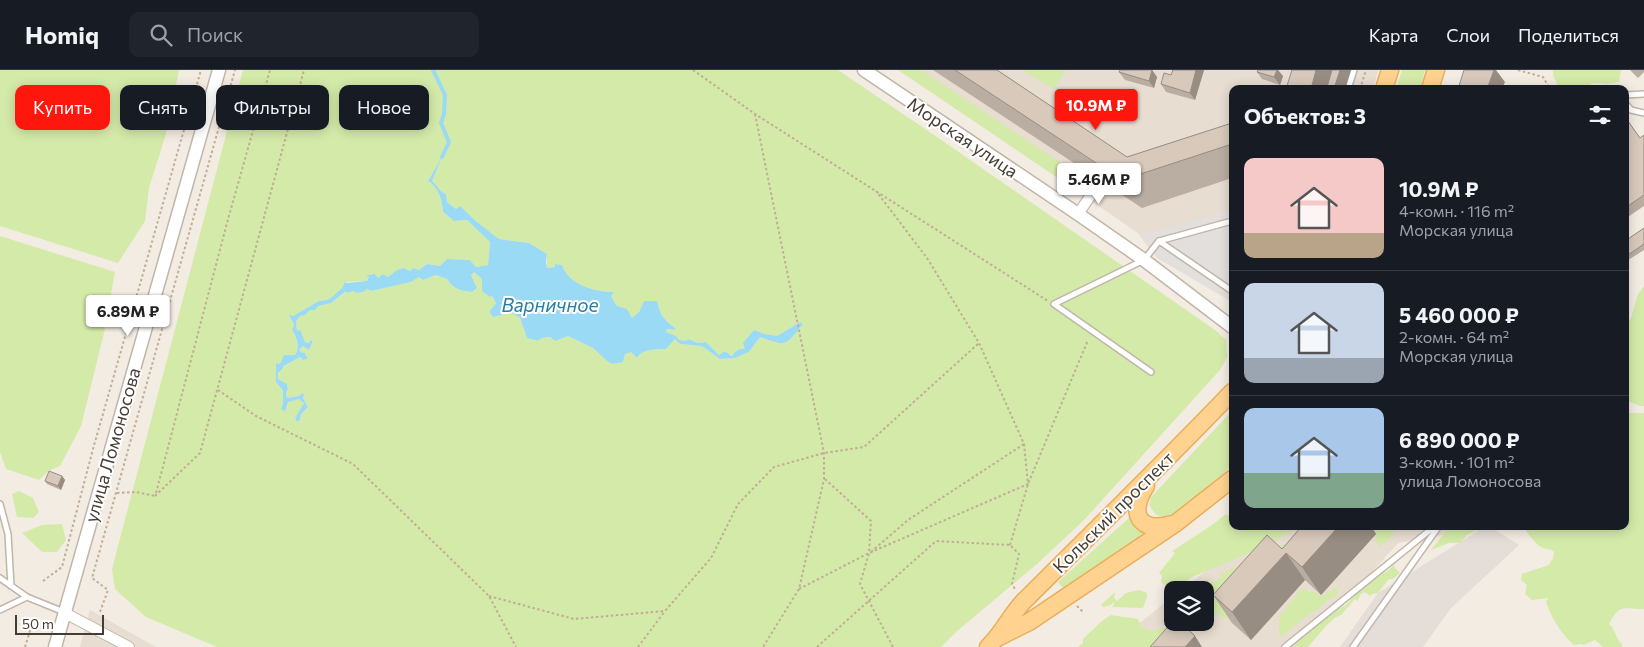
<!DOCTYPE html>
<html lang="ru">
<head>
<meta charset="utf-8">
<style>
  body { margin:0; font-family:Commissioner,sans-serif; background:#20242c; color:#f1f3f6; height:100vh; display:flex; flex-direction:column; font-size:19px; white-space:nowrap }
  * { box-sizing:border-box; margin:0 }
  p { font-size:16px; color:#9ea1a6 }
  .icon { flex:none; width:28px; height:28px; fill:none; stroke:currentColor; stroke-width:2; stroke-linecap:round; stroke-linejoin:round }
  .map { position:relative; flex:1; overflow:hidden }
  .panel { position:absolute; left:1229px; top:15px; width:400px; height:445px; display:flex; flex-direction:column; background:#171b24; border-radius:10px; box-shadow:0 2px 12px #0003 }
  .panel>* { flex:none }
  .top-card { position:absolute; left:15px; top:15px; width:475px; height:45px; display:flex; gap:10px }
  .tools { position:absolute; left:1164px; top:511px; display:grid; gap:10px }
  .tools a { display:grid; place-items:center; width:50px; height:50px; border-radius:10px; background:#171b24; box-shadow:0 2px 12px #0003; font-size:25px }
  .scale { position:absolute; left:15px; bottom:12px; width:89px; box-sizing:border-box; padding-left:5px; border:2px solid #453c33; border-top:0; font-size:14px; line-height:18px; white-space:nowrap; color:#453c33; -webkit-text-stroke:4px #fff; paint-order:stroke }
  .price { position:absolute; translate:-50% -42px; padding:0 11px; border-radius:5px; background:#fff; color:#222; font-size:16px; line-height:32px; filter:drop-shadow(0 1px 2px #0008) }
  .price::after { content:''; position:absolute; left:50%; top:30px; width:15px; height:11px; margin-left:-8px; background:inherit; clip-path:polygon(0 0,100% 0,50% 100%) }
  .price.on { background:#ff160d; color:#fff }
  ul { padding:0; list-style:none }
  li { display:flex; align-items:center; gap:15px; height:125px; padding:0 15px }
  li+li { border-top:1px solid #363941 }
  li span { display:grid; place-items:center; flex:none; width:140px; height:100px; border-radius:10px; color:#555 }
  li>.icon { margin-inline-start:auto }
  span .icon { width:60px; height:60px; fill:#fffc; stroke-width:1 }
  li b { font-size:21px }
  h2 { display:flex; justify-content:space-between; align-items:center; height:60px; padding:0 15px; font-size:21px }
  .tag { padding:0 18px; border-radius:10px; background:#171b24; box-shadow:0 2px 12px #0003; font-size:18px; line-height:45px }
  .tag.on { background:#ff160d; color:#fff }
  header { display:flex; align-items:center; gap:30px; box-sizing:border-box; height:70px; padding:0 25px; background:#171b24; border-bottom:1px solid #363941 }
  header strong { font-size:24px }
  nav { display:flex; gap:28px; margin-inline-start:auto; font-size:18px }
  .search { width:350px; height:45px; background:#20242c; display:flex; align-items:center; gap:12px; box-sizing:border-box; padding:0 18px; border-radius:10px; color:#9ea1a6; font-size:19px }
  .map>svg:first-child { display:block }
  .residential { fill:#e7ddd1 }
  .industrial { fill:#e4ddd8 }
  .green { fill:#d4eaa9; fill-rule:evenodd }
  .parking { fill:#e3dfdc }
  .water { fill:#9bdaf4 }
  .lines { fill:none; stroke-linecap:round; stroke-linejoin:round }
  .stream { stroke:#9bdaf4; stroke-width:4 }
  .service-casing { stroke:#c1b5a8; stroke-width:8 }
  .minor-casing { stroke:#c1b5a8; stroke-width:12 }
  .tertiary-casing { stroke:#c1b5a8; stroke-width:15 }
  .primary-casing { stroke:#eaae5a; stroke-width:19 }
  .path { stroke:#c1ad96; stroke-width:2; stroke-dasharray:2.5 2.5; stroke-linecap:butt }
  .service { stroke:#fff; stroke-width:5 }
  .minor { stroke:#fff; stroke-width:10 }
  .tertiary { stroke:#fff; stroke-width:12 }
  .primary { stroke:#ffd28f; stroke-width:16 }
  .wall { fill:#baada1 }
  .shaded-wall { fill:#978d83 }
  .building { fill:#d8c9bb; stroke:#978d83 }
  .labels { text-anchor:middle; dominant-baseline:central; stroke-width:4; stroke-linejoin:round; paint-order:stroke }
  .street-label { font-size:18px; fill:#453c33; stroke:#fff }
  .water-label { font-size:19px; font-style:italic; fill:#257ea5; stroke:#fff }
</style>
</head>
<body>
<header>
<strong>Homiq</strong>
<div class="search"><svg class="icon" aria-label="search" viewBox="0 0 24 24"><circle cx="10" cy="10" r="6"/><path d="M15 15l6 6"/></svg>Поиск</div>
<nav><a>Карта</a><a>Слои</a><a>Поделиться</a></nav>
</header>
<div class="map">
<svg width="1644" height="577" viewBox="0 0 1644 577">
  <rect width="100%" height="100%" fill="#f3ece3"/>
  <!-- residential -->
  <path class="residential" d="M899 0H1378L1373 19H1232V229L1006 71Z
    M1272 456H1494L1398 473 1305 577H1110L1172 527V552H1205V520H1182L1219 490Z
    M90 540 156 577H80Z"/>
  <!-- industrial -->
  <path class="industrial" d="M1486 456H1489L1519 475 1451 538 1423 577H1340L1378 523Z"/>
  <!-- green -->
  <path class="green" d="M0 0H179L166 64 149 118 145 151 118 193 0 156Z
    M243 0H838L940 69 1215 260 1226 270 1227 287 1220 300 1084 450 1037 494 957 561 941 577H217L146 547 115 519 112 499ZM440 91 432 111C438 115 439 122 446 124L447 132 456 139 460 137 477 152 499 169 529 173 547 184V198L555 197 556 194 562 195C569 215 593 222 613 222L611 226 617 236 627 239 632 248 639 242 644 231H657C660 244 665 250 675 258V260L667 259 666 262 676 266 679 270 686 271 688 269 698 273 706 272 719 285 725 281 733 286C736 280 738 278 745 279L744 273 754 260 765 264 777 266 800 252 803 254C786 277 787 276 760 267L749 282 735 288 720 289 702 276 680 274 675 269 666 279C656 280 643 278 637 288L631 282 625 284 623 291 613 294 608 292 593 278 568 266 555 271 550 267 542 268 538 271 527 268 520 248 506 239 502 245 493 247 489 242 496 233 492 226 490 227 482 221V209L473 201 471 204 477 218 472 222C461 221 453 219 447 209L436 205 423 210 419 207 411 212 371 221 367 219 363 222 356 223 353 221 348 223 346 222 331 233 317 236 315 240H310L305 245 300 246 296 251 297 261H300L305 272 308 273 311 270 313 271 309 280 303 276 299 280 302 283 304 282 308 289 303 290 300 287 285 296 283 294C281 298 278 304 278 309L287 314 288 319 286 321 287 328 299 326 302 323 304 324 303 328 308 337 301 344 300 350 297 352 295 348 304 333 299 328 288 332 285 342 281 339 283 333V322L276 312V293L280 294 284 286 295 285C299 278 297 267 292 260L294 255 289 246H293L319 231 327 230 332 227 342 218 345 212 367 211 369 207 367 205 375 204 378 208 383 204 388 207 397 200 404 198 410 201 413 198 419 200 427 194 440 196 447 189 470 190 476 197 488 195 490 172 467 150 454 151 443 142C442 130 439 118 428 111Z
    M898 0H921L1088 111 1080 123Z
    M1022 0H1066L1054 19Z
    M1402 0H1425L1420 19H1396Z
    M1553 0H1621L1619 12 1608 14 1594 13 1580 19H1570L1558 16 1553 5Z
    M0 166 115 202 104 263 81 356 60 396 48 401 39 410 6 399 0 382Z
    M1644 216V336H1640L1625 330V259L1631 248 1638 224Z
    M1232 341V396L1177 442 1165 447 1156 445 1149 435 1151 427Z
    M1625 343H1644V539C1623 539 1620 533 1609 554 1616 560 1615 568 1622 574V577H1603L1595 570 1583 575 1581 574 1574 575C1561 564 1552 549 1546 532L1548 528 1532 530 1525 524 1527 515 1521 510 1522 504 1549 495 1553 488 1554 482C1550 478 1547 480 1543 478 1534 474 1528 463 1523 456H1625Z
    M19 421 33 428 39 442 33 448 17 447 12 424Z
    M1232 443V456H1299L1281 467 1245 485 1192 507 1176 518 1171 520 1161 512 1162 506 1159 503 1175 483 1172 481 1212 455 1226 444 1229 446Z
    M1130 447 1135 459 1145 465 1063 518 1058 512Z
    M62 454 66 470 57 482H42L22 463 42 455Z
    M1377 456 1413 457 1414 456 1404 463 1407 459 1396 460 1385 473 1380 477 1378 474 1374 463Z
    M1450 456 1452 457 1484 456 1480 462 1477 460 1467 465 1460 473H1449L1431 480Z
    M1293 470 1228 549C1213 543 1205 537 1205 520H1201L1206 512 1196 516 1213 507 1208 512 1211 513 1221 508V504Z
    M1395 493 1394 497 1400 503 1393 509H1389L1378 523 1372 524 1370 526 1365 522 1361 524 1357 531 1355 529 1341 545 1336 547 1328 554 1308 577H1295L1294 573 1336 540 1346 535 1358 522 1382 503 1387 502Z
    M1340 515 1336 526 1326 531 1320 538 1304 548 1281 567 1279 565V554L1280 546 1274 550 1284 541 1300 520 1305 518 1309 522H1315L1321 527Z
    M1139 520 1147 523V527L1143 538 1112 537 1115 533 1114 532 1111 535 1103 537 1101 535 1115 522 1114 528 1117 531 1126 523Z
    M1111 545 1138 549 1141 556 1151 561 1165 558H1175L1190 577H1078L1083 573V569C1091 562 1102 549 1111 545Z"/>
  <!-- parking -->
  <path class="parking" d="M1232 140V232L1157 188 1139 165Z"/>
  <!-- water -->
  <path class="water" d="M442 87 432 111C438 115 439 122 446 124L447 132 456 139 460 136 477 152 499 169 529 173 547 184 546 192 547 198 555 197V194L562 195C569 215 594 222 614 222L611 226 617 236 627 239 632 248 639 242 644 231H657C660 244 664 250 675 258V260L667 259 666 262 676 266 679 270 686 271 688 269 698 273 706 272 719 285 725 281 732 286C736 281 738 278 745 279L743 273 754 260 765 264 777 266 800 252 803 254C785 277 787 276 760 267L749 282 735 288 720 289 702 276 680 274 675 269 666 279C655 280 643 278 637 288L631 282 625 284 623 292 613 294 608 292 593 278 568 266 555 271 550 267 542 268 538 271 527 268 520 248 506 239 502 245 493 247 489 242 496 233 492 226 490 227 482 221V209L474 202 471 205 477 218 472 222C461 221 453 219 447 209L436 205 423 210 419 207 411 212 371 221 367 219 363 222 356 223 353 221 348 223 345 222 331 233 318 236 315 240H310L305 245 300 246 296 251 297 261 300 260 305 272 308 273 311 270 313 271 309 280 303 276 299 280 302 283 304 282 308 289 303 290 300 287 284 296 283 295V298L278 303V309L287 314 288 319 286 322 287 328 299 326 302 323 304 324 303 328 308 337 301 344 300 350 297 352 295 348 304 333 299 329 288 332 285 342 281 339 283 333V321L276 312V293L280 294 284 285H295C300 278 297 267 292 260L294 255 289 245 293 246 319 231 327 230 332 227 342 218 345 212 347 213 367 211 369 207 366 205 375 204 378 208 383 204 388 207 397 200 404 198 410 201 413 198 419 200 427 194 440 196 447 189 470 190 476 197 488 195 490 172 467 150 454 151 443 142C442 130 439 118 428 111Z"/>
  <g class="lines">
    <!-- stream -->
    <path class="stream" d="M433 0 445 25 444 44 441 53 449 72 442 87"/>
    <defs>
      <path id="service" d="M1348 19 1354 0
        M1625 25 1644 24
        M1625 33 1631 40 1644 43
        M1159 171 1232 221
        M1151 302 1054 234 1144 190 1159 171 1232 151
        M0 434 8 464 11 516
        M0 508 27 527 64 542
        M0 540 27 527
        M1285 577 1435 456
        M1353 577 1439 456"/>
      <path id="minor" d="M1078 144 1100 112
        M65 543 129 577"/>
      <path id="tertiary" d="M864 0 1078 144 1144 190 1232 257
        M55 577 219 0"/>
      <path id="primary" d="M1384 19 1390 0
        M1430 19 1436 0
        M1146 416C1128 443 1139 464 1172 454
        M999 567 1029 552 1176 453 1232 409
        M988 577C1002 564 1010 546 1023 532 1093 462 1164 393 1232 322"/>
    </defs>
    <!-- service casing -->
    <use href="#service" class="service-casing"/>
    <!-- minor casing -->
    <use href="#minor" class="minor-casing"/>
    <!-- tertiary casing -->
    <use href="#tertiary" class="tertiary-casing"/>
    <!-- primary casing -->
    <use href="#primary" class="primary-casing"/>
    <!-- path -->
    <path class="path" d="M693 0 755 44 1048 231
      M1518 0 1543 7 1550 19
      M1360 19 1366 0
      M755 44 824 383V409L799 519 763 577
      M218 320 256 346 353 394 489 526 516 577
      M825 409 871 451 869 483 860 514 893 577
      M117 423 136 422 155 426
      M156 423 227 153 270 0
      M155 426 200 383 304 0
      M1010 475 1028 414 1088 270
      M871 482 908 450 1024 374
      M43 511 62 497 93 379 201 0
      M799 519 869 483 1028 414 1024 374 979 273 927 188 876 121
      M489 526 574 549 665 541 711 488 738 434 774 397 824 383 864 377 979 273
      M1077 536 1083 542
      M100 542 108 520 92 508 235 0
      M25 577 33 551
      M638 577 665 541
      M817 577 936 471 1010 475 1019 484 1012 514 1015 519 1017 518"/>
    <!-- service -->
    <use href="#service" class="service"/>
    <!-- minor -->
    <use href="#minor" class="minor"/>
    <!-- tertiary -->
    <use href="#tertiary" class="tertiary"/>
    <!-- primary -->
    <use href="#primary" class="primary"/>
  </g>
  <!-- wall -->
  <path class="wall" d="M933 0H997L1127 87 1232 53V108L1142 138Z
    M1152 0 1157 7 1154 18 1125 10 1119 2Z
    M1173 0H1204L1195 30 1166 22 1161 14 1171 5Z
    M1630 0H1644V2L1638 8Z
    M1257 2 1283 6 1280 15 1262 9Z
    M1625 46 1640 68 1644 65V136L1625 149Z
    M1644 158V180L1625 192V171Z
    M62 406 65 410 61 420 47 414 45 411Z
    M1302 456H1371L1376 464 1321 525 1305 510 1251 570 1232 553 1213 525 1282 479Z"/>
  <!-- shaded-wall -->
  <path class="shaded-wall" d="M1152 0 1157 7 1154 18 1149 11Z
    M1196 0H1204L1195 30 1190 23Z
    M1277 0H1278L1283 6 1280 15 1274 7Z
    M1316 0H1351L1345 19H1333L1327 17 1328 19H1311Z
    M1494 0H1496L1505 12 1502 19H1487Z
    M62 406 65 410 61 420 58 416Z
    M1339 456H1371L1376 464 1321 525 1302 497Z
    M1286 483 1305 510 1251 570 1232 542Z
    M1195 566 1202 577H1185Z"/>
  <!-- building -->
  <path class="building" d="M955 0H997L1127 87 1232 53V74L1122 110Z
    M1120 0H1152L1149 11 1119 2Z
    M1173 0H1196L1190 23 1161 14 1164 3 1171 5Z
    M1258 0H1277L1274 7 1257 2Z
    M1292 0H1316L1311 19H1286Z
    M1332 0H1340L1334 19 1327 17Z
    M1464 0H1494L1487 19H1458Z
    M1625 47 1640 68 1644 65V125L1625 138Z
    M1644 158V174L1625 187V171Z
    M49 401 62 406 58 416 45 411Z
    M1302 456H1339L1302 497 1286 483 1232 542 1213 525 1267 465 1282 479Z
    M1172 552H1180L1195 566 1185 577H1150Z"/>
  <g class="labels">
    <!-- street labels -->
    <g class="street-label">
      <text transform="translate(963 67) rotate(34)">Морская улица</text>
      <text transform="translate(112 375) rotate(-74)">улица Ломоносова</text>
      <text transform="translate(1113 442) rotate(-45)">Кольский проспект</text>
    </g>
    <!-- water labels -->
    <g class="water-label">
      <text x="550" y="234">Варничное</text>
    </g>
  </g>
</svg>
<div class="tools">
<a><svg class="icon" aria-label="layers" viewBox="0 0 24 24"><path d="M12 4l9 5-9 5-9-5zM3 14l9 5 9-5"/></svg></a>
</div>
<div class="scale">50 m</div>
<b class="price on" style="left:1096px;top:61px">10.9M ₽</b>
<b class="price" style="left:1099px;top:135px">5.46M ₽</b>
<b class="price" style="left:128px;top:267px">6.89M ₽</b>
<div class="top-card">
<a class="tag on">Купить</a>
<a class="tag">Снять</a>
<a class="tag">Фильтры</a>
<a class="tag">Новое</a>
</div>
<section class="panel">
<h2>Объектов: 3<svg class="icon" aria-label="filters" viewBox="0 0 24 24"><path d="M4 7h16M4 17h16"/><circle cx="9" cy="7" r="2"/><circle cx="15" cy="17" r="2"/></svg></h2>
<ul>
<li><span style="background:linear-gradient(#f6c9c9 75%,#b9a48a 0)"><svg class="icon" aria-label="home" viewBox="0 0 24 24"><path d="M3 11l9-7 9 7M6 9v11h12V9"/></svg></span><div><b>10.9M ₽</b><p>4-комн. · 116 m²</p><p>Морская улица</p></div></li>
<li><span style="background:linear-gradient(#c9d6e8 75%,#9aa5b1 0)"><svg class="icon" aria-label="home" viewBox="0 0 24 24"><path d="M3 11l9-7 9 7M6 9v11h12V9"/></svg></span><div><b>5 460 000 ₽</b><p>2-комн. · 64 m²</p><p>Морская улица</p></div></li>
<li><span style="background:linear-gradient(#a9c7e8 65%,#7fa58c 0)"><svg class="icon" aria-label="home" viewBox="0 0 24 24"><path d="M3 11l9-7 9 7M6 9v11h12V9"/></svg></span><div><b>6 890 000 ₽</b><p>3-комн. · 101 m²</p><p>улица Ломоносова</p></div></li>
</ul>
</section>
</div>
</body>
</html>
